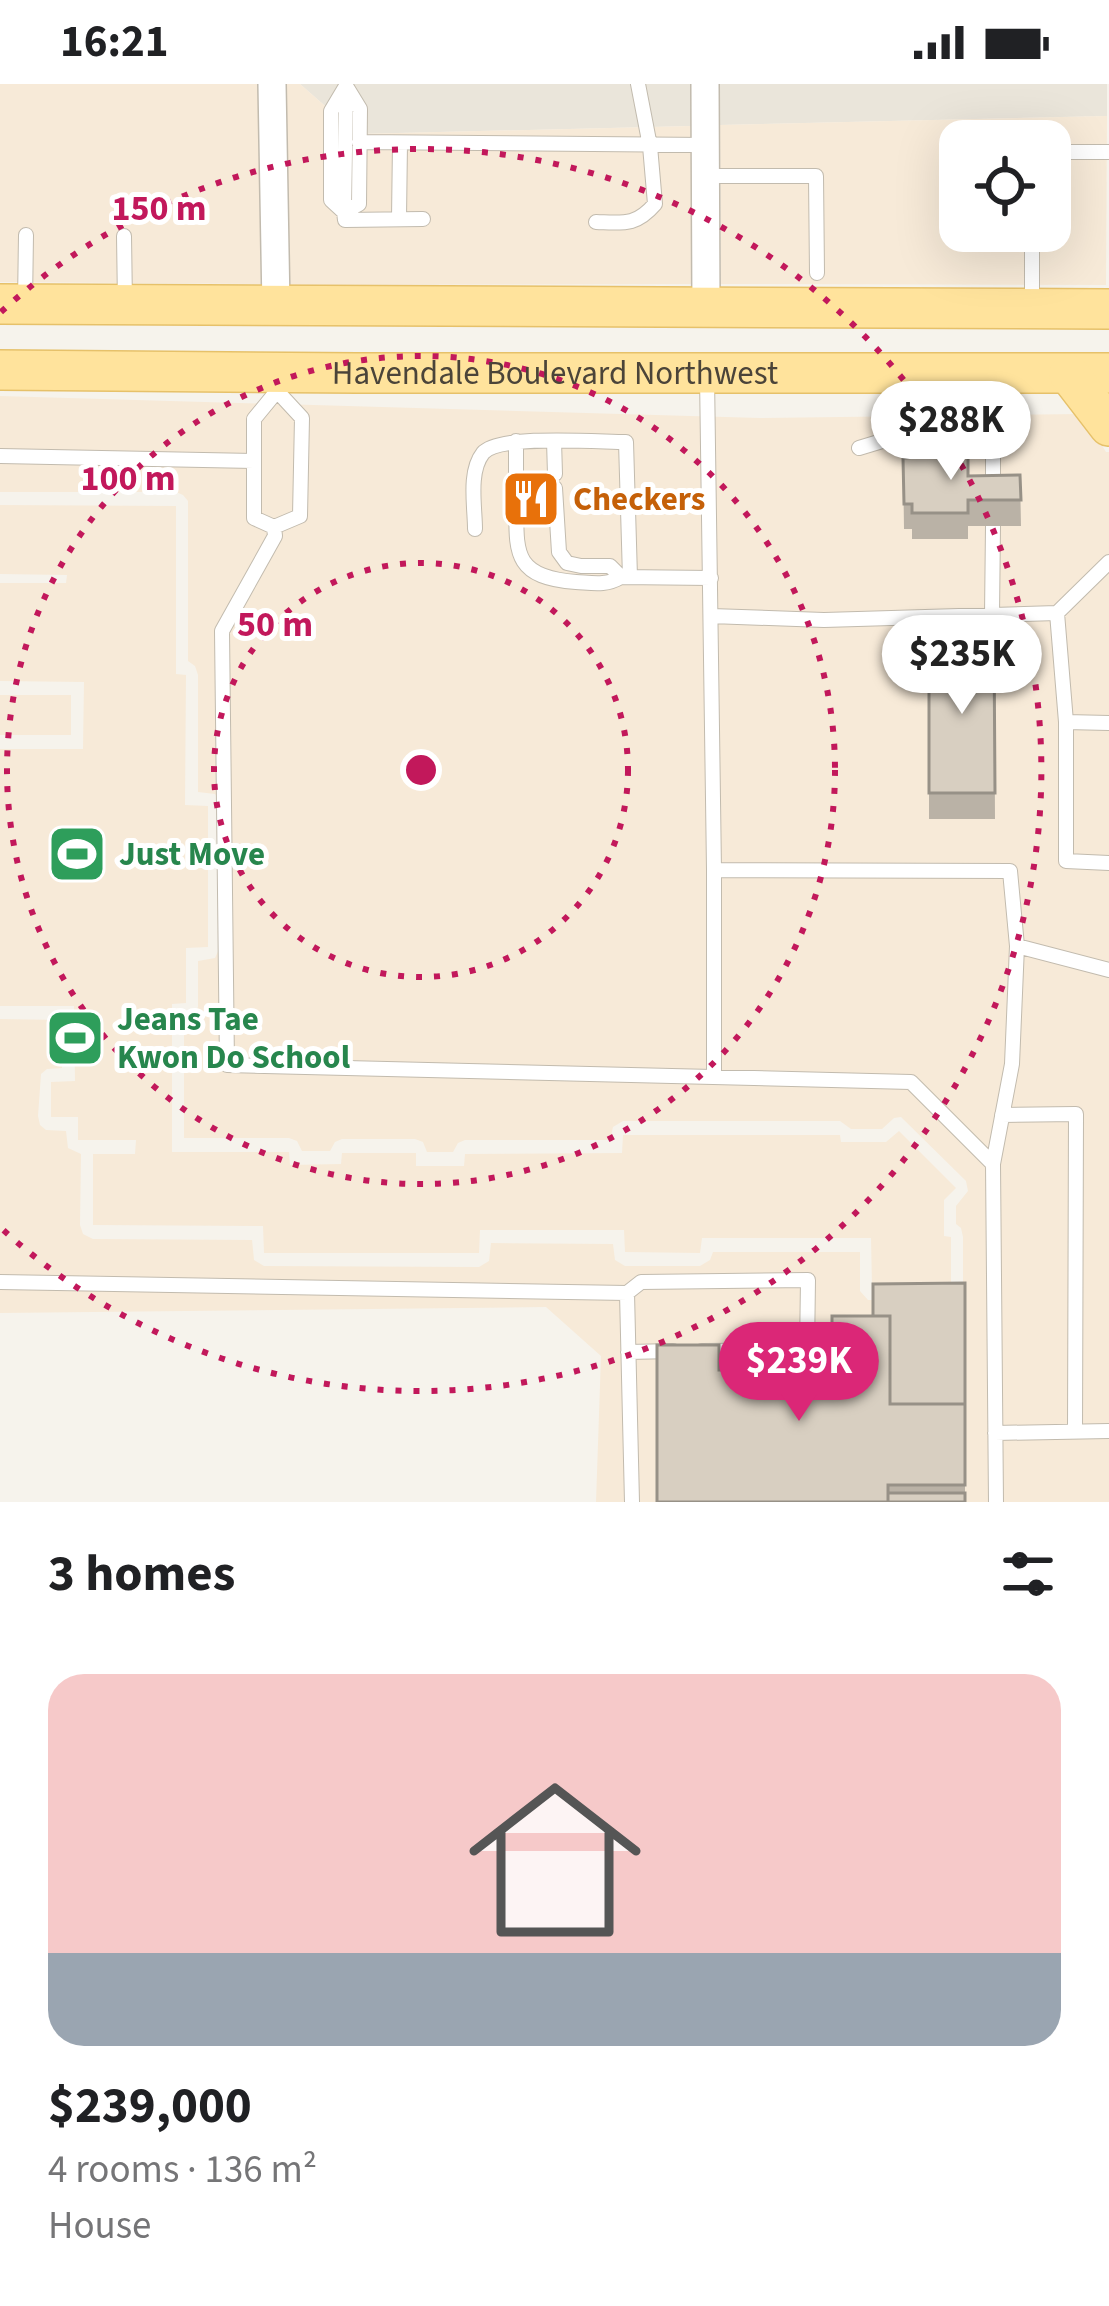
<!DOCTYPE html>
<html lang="en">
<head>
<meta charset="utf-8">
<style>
  body { margin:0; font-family:"Source Sans 3",sans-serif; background:#f2f2f2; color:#202124; height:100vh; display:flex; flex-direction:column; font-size:45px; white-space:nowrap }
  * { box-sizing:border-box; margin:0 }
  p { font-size:39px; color:#757577 }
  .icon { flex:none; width:66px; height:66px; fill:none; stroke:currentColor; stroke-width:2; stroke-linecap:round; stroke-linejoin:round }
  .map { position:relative; height:1418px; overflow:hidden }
  .drawer { display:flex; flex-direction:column; background:#fff; flex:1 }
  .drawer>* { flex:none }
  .tools { position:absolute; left:939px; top:36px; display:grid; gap:24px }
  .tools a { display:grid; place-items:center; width:132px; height:132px; border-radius:24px; background:#fff; box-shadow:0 12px 48px #0002; font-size:60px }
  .price { position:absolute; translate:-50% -102px; padding:0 27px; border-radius:42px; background:#fff; color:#222; font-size:39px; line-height:78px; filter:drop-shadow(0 3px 6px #0008) }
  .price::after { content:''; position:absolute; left:50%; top:72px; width:36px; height:27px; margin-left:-18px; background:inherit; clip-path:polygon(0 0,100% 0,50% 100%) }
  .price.selected { background:#db2777; color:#fff }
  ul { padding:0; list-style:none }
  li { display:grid; align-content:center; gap:24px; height:636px; padding:0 48px }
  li+li { border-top:3px solid #e0e0e0 }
  li span { display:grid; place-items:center; height:372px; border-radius:36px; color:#555 }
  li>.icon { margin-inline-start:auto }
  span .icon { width:216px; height:216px; fill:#fffc; stroke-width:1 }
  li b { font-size:51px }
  h2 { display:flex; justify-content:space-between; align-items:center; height:144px; padding:0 48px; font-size:51px }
  .status { display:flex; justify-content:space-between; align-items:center; height:84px; padding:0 60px; background:#fff; direction:ltr }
  .status svg { height:33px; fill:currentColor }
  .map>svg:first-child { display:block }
  .residential { fill:#eae5da }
  .commercial { fill:#f7ead8; fill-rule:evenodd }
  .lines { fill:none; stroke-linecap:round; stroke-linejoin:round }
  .service-casing { stroke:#c2bbae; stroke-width:16 }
  .minor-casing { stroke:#c2bbae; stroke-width:30 }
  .primary-casing { stroke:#e6c16a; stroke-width:42 }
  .service { stroke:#fff; stroke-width:14 }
  .minor { stroke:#fff; stroke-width:27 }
  .primary { stroke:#ffe39c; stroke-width:39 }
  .wall { fill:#bab2a6 }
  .building { fill:#d8cfc1; stroke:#979187; stroke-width:3 }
  .ring { fill:none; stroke:#c2185b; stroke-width:6; stroke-dasharray:6 12 }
  .labels { text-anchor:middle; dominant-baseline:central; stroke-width:10; stroke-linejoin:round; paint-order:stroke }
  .street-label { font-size:33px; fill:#4b4439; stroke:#fff }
  .food-label { font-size:33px; font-weight:bold; fill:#c56008; stroke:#fff; text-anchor:start }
  .leisure-label { font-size:33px; font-weight:bold; fill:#27864d; stroke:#fff; text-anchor:start }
  .centre { fill:#c2185b; stroke:#fff; stroke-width:6 }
  .ring-label { font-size:36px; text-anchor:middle; font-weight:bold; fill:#c2185b; stroke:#fff; stroke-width:10; stroke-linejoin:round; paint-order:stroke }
</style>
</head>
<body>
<div class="status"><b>16:21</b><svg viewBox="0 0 49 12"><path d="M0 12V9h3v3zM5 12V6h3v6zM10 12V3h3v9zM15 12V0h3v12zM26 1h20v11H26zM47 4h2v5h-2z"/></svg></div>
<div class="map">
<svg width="1109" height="1418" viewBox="0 0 1109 1418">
  <rect width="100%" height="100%" fill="#f6f3ec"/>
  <!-- residential -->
  <path class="residential" d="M300 0H691V42L357 50Z
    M719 0H1107V32L720 41Z"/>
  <!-- commercial -->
  <path class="commercial" d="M0 0H258L261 200 0 198Z
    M286 0H300L357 50 691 42 693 200 289 201Z
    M1107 32 1106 201 721 200 720 41ZM960 57H1050V147H960Z
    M0 312 760 334 1083 330 1106 368H1109V1418H596L601 1272 546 1223 0 1229V935L62 936V984L47 985 41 990 38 1032 40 1041 46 1046 66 1047 68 1064 81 1070 80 1141 83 1150 93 1155 252 1156 254 1176 264 1182 479 1183 489 1177 491 1159 613 1160 615 1176 625 1182H700L710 1176 713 1168H860V1207L868 1216 951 1217 963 1203V1153L961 1144 956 1140V1122L968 1107 966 1097 901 1033 894 1034 882 1045H851L840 1037H623L613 1043 610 1056H465L458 1059 453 1068H427L423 1058 415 1055H342L335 1058 330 1067H302L297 1057 289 1054H184V933L193 930 198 923V877L215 874 220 863 219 717 215 710 198 708V591L195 582 188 577V417L183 411 176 408H0Z
    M0 421 176 422V590L186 591 185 721 208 722V863L186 864V919L172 920V1068H289L290 1081 341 1080 342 1069H416V1082H464L465 1070 622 1069 623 1051H840L841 1058H886L899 1047 956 1104 944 1116V1152L951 1153V1203L872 1202 871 1154H702L700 1169 625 1168 624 1146H480L479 1169H264L263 1142 93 1141V1070H135L136 1056H78V1033H51V998L75 997 74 922H0V665H83L84 598 0 597V499H66L67 491 0 490Z
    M0 611H71V651H0Z"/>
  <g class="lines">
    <defs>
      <path id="service" d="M346 2 331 27V116L344 128 345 136 423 135
        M359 58 706 61
        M1050 68H1109
        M706 92H816L817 189
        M344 128 359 120 360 25 346 2
        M344 128 346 5
        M399 134 400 59
        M596 138C624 139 636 142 655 120L650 62 638 0
        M1032 147V219
        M124 152 125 219
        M25 218 26 151
        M707 292 714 786 1010 787 1017 862 1109 886
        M277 307 302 334 300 432 274 443 254 434V335L277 307 278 289
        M516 357V390
        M554 357 555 390
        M859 364 892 354H993V405
        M0 372 254 377
        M555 404 559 468 567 479 581 482H610L621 493
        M516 405C518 462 506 493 576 498 593 499 606 502 621 493L711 494
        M274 443 275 452 222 547 227 981 911 998 993 1080 996 1418
        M475 445C475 423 468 388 483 369 499 350 599 358 626 358L630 493
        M1109 478 1057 529 1066 638 1109 639
        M992 531 993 442
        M711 532 824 536 1057 529
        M1066 638V777L1109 779
        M714 992V786
        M1002 1031 1076 1030 1075 1348
        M993 1080 1012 980 1017 862
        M0 1198 627 1209 632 1418
        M627 1209 641 1198 808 1196 807 1266 702 1267
        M628 1268 673 1267
        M995 1349 1109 1347"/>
      <path id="minor" d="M272 0 276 223
        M705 0 706 223"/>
      <g id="primary">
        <path d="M0 220 1109 225"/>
        <path id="s1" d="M0 286 357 289H1109"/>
        <path d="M1069 290 1109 342"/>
      </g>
    </defs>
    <!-- service casing -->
    <use href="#service" class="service-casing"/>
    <!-- minor casing -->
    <use href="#minor" class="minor-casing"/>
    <!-- primary casing -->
    <use href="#primary" class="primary-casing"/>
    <!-- service -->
    <use href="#service" class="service"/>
    <!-- minor -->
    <use href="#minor" class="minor"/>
    <!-- primary -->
    <use href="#primary" class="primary"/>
  </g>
  <!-- wall -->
  <path class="wall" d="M903 374 968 392 1020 391 1021 442H968V455H912V445H904Z
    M994 557 995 735H929V558Z
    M965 1199V1418H657L719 1286H759L873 1232Z"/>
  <!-- building -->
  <path class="building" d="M968 365V392L1020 391 1021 416H968V429H912V420H904L903 374 918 373 917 366Z
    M994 557 995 709H929V558Z
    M965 1199V1320H890V1232H873V1200Z
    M832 1232H890V1320H965V1401H888V1418H657V1261H719V1286H759V1269H795V1252H832Z
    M888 1409H965V1418H888Z"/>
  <!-- distance rings -->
  <g class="ring">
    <circle cx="421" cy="686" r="207"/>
    <circle cx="421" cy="686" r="414"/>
    <path d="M1 228A621 621 0 1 1 1 1144"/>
  </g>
  <!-- icons -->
  <defs>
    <symbol id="restaurant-square" viewBox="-11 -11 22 22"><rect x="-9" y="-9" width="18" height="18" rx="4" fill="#e8710a" stroke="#fff"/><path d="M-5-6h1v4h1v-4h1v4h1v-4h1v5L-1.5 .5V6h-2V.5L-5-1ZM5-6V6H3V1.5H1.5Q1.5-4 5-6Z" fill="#fff"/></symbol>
    <symbol id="stadium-square" viewBox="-11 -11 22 22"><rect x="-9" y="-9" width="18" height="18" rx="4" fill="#2e9e5b" stroke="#fff"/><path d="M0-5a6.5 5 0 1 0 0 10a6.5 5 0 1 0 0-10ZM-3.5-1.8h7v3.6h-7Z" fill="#fff"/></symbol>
  </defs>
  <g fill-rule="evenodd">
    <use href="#restaurant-square" x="498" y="382" width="66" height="66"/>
    <use href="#stadium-square" x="44" y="737" width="66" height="66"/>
    <use href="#stadium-square" x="42" y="921" width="66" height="66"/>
  </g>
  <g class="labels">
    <!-- street labels -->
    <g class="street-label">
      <text stroke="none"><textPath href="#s1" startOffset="555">Havendale Boulevard Northwest</textPath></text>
    </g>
    <!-- food labels -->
    <g class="food-label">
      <text x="573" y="415">Checkers</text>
    </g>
    <!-- leisure labels -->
    <g class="leisure-label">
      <text x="119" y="770">Just Move</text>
      <text x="117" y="935">Jeans Tae<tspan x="117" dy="38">Kwon Do School</tspan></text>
    </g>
  </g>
  <circle cx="421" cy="686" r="18" class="centre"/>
  <g class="ring-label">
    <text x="159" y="136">150 m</text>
    <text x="128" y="406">100 m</text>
    <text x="275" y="552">50 m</text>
  </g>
</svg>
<div class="tools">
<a><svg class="icon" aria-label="locate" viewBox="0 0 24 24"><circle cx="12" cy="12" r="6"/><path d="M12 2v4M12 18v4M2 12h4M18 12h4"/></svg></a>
</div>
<b class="price" style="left:951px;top:399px">$288K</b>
<b class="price" style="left:962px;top:633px">$235K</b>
<b class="price selected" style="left:799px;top:1340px">$239K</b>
</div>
<section class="drawer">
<h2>3 homes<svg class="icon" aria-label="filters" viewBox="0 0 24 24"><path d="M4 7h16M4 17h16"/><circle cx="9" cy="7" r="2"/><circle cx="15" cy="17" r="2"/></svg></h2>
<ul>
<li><span style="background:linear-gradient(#f6c9c9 75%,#9aa5b1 0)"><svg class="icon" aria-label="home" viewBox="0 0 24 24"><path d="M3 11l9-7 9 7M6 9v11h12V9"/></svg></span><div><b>$239,000</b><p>4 rooms · 136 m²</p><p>House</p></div></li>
</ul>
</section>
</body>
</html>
